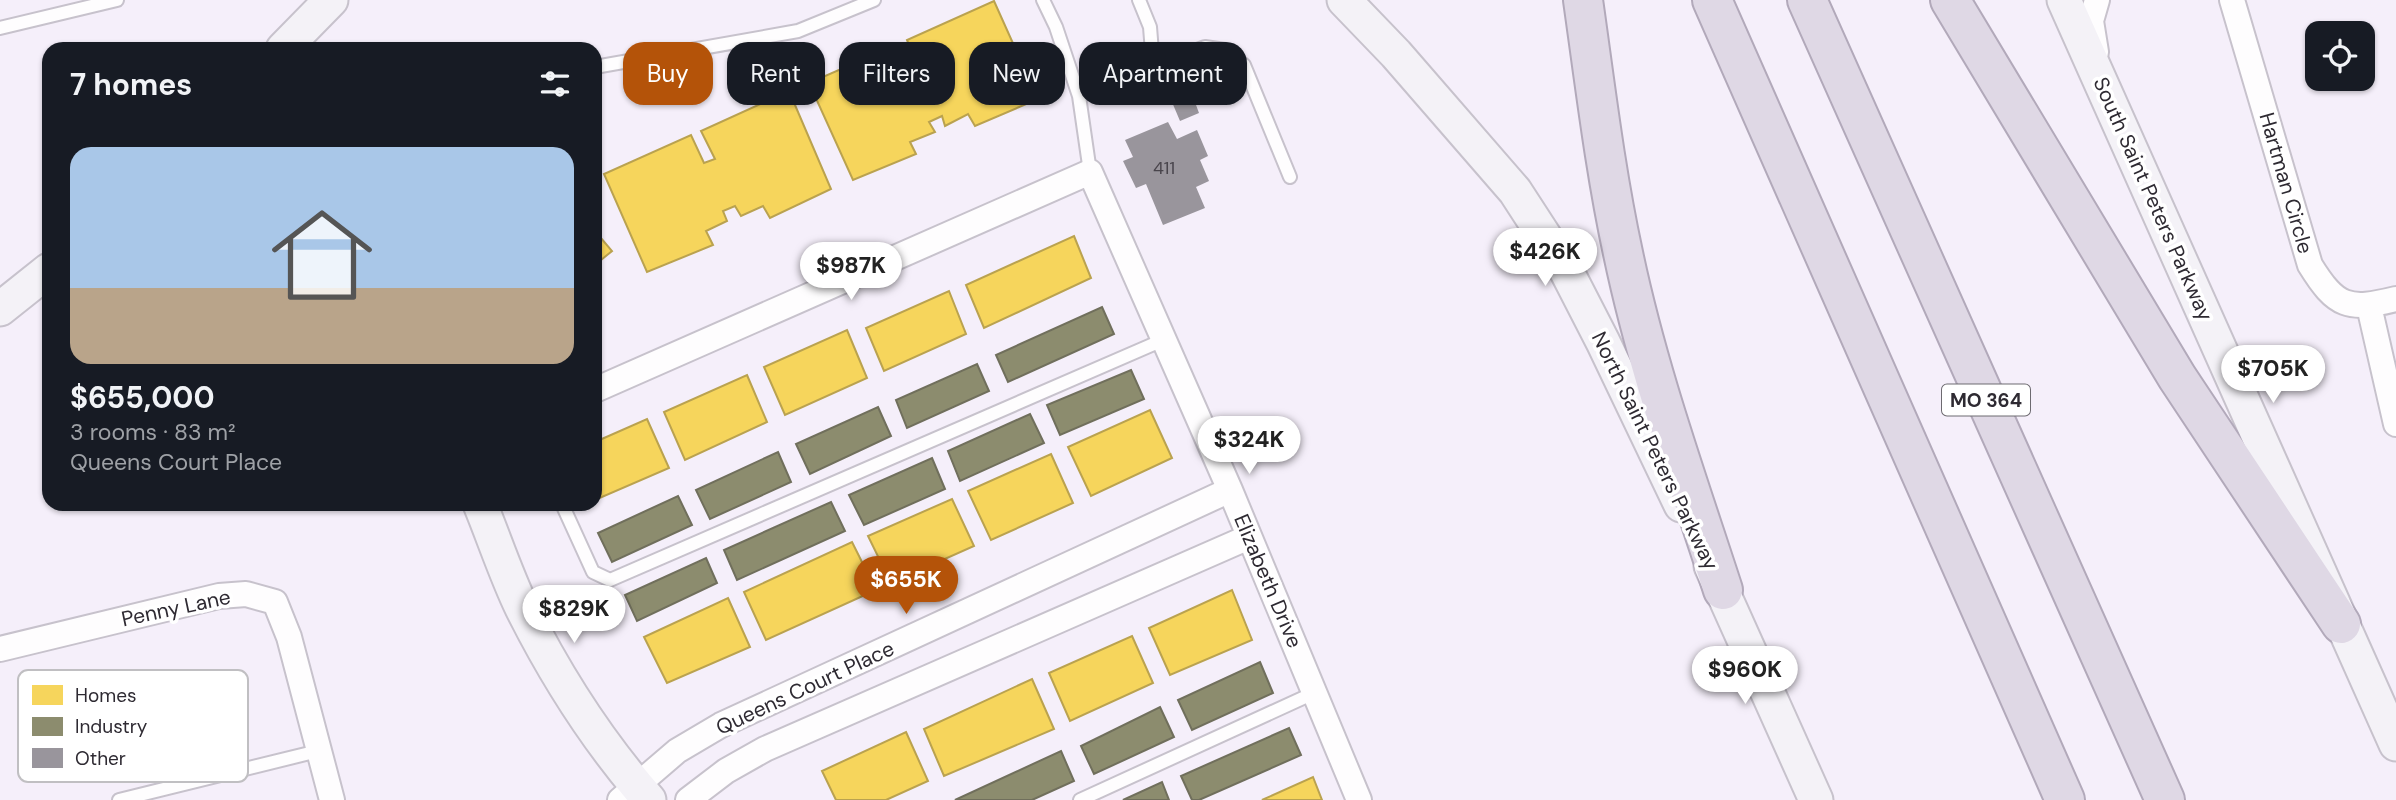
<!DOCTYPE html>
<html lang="en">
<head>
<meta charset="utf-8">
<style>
  body { margin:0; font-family:"DM Sans",sans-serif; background:#242831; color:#f1f3f6; height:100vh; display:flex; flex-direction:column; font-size:26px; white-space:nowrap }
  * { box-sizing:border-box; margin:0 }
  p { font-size:23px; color:#9ea1a6 }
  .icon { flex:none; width:38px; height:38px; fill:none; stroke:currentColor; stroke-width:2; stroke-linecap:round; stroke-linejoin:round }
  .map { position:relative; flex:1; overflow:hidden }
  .panel { position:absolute; left:42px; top:42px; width:560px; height:469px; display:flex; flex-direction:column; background:#171b24; border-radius:21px; box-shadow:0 2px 5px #0004 }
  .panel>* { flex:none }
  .top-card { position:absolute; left:623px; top:42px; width:665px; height:63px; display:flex; gap:14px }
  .controls { position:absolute; left:2305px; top:21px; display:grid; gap:14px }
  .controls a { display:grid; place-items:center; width:70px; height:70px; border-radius:14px; background:#171b24; box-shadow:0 2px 5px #0004; font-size:35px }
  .price { position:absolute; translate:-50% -60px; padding:0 16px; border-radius:24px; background:#fff; color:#222; font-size:23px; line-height:46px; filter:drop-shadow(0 2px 4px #0008) }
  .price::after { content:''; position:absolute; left:50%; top:42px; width:21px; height:16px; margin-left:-10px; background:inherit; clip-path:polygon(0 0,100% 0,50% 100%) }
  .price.current { background:#b45309; color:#fff }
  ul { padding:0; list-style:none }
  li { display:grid; align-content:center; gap:14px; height:371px; padding:0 28px }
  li+li { border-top:2px solid #363941 }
  li span { display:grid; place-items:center; height:217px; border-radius:21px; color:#555 }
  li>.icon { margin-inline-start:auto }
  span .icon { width:126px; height:126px; fill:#fffc; stroke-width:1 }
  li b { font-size:30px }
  h2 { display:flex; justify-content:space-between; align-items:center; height:84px; padding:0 28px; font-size:30px }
  .tag { padding:0 24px; border-radius:21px; background:#171b24; box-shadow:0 2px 5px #0004; font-size:24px; line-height:63px }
  .tag.current { background:#b45309; color:#fff }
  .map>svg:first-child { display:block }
  .homes { fill:#f6d55c; stroke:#baa24f; stroke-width:2 }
  .industry { fill:#8c8c6e; stroke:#706f5c; stroke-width:2 }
  .building { fill:#99959c }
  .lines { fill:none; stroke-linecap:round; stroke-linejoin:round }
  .lane-casing { stroke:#c7c2cc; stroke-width:16 }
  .street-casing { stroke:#c7c2cc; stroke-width:28 }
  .secondary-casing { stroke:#c7c2cc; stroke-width:37 }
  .highway-casing { stroke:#b2a9ba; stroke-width:42 }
  .lane { stroke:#fefdfe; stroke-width:12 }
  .street { stroke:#fefdfe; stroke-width:24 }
  .secondary { stroke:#f4f2f7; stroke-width:33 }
  .highway { stroke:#dfd8e5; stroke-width:38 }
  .labels { text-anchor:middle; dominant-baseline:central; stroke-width:7; stroke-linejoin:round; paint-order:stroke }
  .number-label { font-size:18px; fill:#49454c }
  .shield { fill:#fff; stroke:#6d6a70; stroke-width:2 }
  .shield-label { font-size:19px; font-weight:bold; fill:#2e2a32 }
  .street-label { font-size:21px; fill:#2e2a32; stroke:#fff }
  .key { fill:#fff; stroke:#c0bfc2; stroke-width:2 }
  .key-label { font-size:19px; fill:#2e2a32 }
</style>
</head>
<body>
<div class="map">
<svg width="2396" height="800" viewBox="0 0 2396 800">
  <rect width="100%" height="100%" fill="#f5effa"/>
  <!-- homes -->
  <path class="homes" d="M994 1 1038 99 975 126 968 114 945 126 942 116 929 122 935 132 910 142 916 154 853 180 809 83 896 45 909 73 919 69 907 40Z
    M789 91 831 189 770 218 763 206 741 216 735 206 723 211 727 221 706 231 713 245 647 272 604 174 691 135 704 163 715 159 701 131Z
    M595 231 612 251 595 265Z
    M1074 236 1091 278 984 328 966 285Z
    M949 291 966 334 884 371 866 328Z
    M847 330 867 378 785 415 764 367Z
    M747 375 767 422 685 460 664 412Z
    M1150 410 1172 458 1091 496 1068 447Z
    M647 419 669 468 595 500V442Z
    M1051 454 1073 503 991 540 968 491Z
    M952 499 974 546 891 583 868 536Z
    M852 542 876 590 766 640 744 592Z
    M1232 590 1252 640 1170 675 1149 628Z
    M728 598 750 647 667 683 644 637Z
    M1132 636 1153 683 1070 721 1049 673Z
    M1032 679 1054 729 944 776 924 729Z
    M906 732 928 781 886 800H836L822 771Z
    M1313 777 1322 800H1262Z"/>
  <!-- industry -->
  <path class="industry" d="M1102 307 1114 334 1008 382 996 355Z
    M977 364 989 391 907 428 896 400Z
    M1131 370 1144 399 1060 435 1047 405Z
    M878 407 891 436 810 474 796 444Z
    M1030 414 1044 443 960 481 948 451Z
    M778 452 791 482 710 519 696 490Z
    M932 458 945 489 864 525 849 495Z
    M678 496 692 525 612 562 598 533Z
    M831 502 845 531 737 580 724 550Z
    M706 558 717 583 637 621 625 595Z
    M1260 662 1273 693 1192 730 1178 700Z
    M1160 707 1174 737 1094 774 1081 746Z
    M1289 728 1301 755 1199 800H1192L1181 776Z
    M1061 751 1074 781 1032 800H955Z
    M1162 782 1169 800H1123Z"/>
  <!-- building -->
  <path class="building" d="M1189 86 1199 113 1180 121 1169 95Z
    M1168 122 1177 139 1197 130 1208 156 1200 160 1209 181 1196 187 1205 208 1163 225 1146 184 1136 188 1123 161 1133 157 1125 140Z"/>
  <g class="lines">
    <defs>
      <path id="lane" d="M1043 0 1056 27 1079 96 1090 172
        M0 28 117 0
        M1152 52 1173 59 1205 47 1225 50 1244 65 1290 177
        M595 67 798 31 874 0
        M1079 96 1135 70 1152 52 1150 27 1139 0
        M562 504 593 572 610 580 1163 340
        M119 800 318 751
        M1080 800 1316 692"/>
      <path id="street" d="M2232 0 2310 265C2336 307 2348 311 2396 299
        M2096 52 2091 21 2097 0
        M2369 306 2396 424
        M595 390 1090 172 1230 490 1359 800
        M0 649 219 596 246 594 275 602 289 637 332 800
        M620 800 677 751 721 725 1230 490
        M688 800 726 771 765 749 1249 537"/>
      <path id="secondary" d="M1344 0 1396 54 1515 191 1565 268 1603 342 1681 505
        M2064 0 2396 744
        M283 49 331 0
        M0 309 49 270
        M480 504C494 538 506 575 522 608 556 676 599 743 649 800
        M1711 566 1816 800"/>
      <path id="highway" d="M1583 0C1595 84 1605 170 1623 253 1647 368 1687 479 1723 590
        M1712 0 2065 800
        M1807 0 2165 800
        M1950 0 2177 377 2341 624"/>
    </defs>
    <!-- lane casing -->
    <use href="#lane" class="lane-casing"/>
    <!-- street casing -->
    <use href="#street" class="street-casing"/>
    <!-- secondary casing -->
    <use href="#secondary" class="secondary-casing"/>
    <!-- highway casing -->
    <use href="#highway" class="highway-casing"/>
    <!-- lane -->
    <use href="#lane" class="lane"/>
    <!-- street -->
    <use href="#street" class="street"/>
    <!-- secondary -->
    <use href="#secondary" class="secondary"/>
    <!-- highway -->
    <use href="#highway" class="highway"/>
  </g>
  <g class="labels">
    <!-- number labels -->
    <g class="number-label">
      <text x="1164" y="168">411</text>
    </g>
    <!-- shield labels -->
    <rect class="shield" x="1942" y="384.5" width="88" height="31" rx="5"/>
    <g class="shield-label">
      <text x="1986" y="400">MO 364</text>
    </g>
    <!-- street labels -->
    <g class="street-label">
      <text transform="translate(2286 183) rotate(74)">Hartman Circle</text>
      <text transform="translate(2153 199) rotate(66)">South Saint Peters Parkway</text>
      <text transform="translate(1655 451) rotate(64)">North Saint Peters Parkway</text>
      <text transform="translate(1268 581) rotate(67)">Elizabeth Drive</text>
      <text transform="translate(176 608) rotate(-12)">Penny Lane</text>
      <text transform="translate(805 688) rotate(-25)">Queens Court Place</text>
    </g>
  </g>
  <!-- legend -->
  <rect x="18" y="670" width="230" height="112" rx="10" class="key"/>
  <rect x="32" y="685" width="31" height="20" fill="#f6d55c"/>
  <rect x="32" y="717" width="31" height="19" fill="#8c8c6e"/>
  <rect x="32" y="748" width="31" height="20" fill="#99959c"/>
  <g class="key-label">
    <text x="75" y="702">Homes</text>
    <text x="75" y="733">Industry</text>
    <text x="75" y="765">Other</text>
  </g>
</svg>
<div class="controls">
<a><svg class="icon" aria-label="locate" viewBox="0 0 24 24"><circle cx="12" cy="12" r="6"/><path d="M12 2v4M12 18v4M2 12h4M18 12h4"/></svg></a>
</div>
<b class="price" style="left:1545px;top:288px">$426K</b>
<b class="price" style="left:851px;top:302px">$987K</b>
<b class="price" style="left:2273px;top:405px">$705K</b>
<b class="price" style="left:1249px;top:476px">$324K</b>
<b class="price current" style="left:906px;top:616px">$655K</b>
<b class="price" style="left:574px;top:645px">$829K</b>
<b class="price" style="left:1745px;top:706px">$960K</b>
<div class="top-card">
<a class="tag current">Buy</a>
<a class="tag">Rent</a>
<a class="tag">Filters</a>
<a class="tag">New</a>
<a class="tag">Apartment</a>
</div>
<section class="panel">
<h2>7 homes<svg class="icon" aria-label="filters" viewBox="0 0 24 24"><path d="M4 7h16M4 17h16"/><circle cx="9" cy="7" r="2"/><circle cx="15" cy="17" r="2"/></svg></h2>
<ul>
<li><span style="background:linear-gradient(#a9c7e8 65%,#b9a48a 0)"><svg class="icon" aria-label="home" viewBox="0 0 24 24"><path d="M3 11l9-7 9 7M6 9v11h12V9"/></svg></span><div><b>$655,000</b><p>3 rooms · 83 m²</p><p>Queens Court Place</p></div></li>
</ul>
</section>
</div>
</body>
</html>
